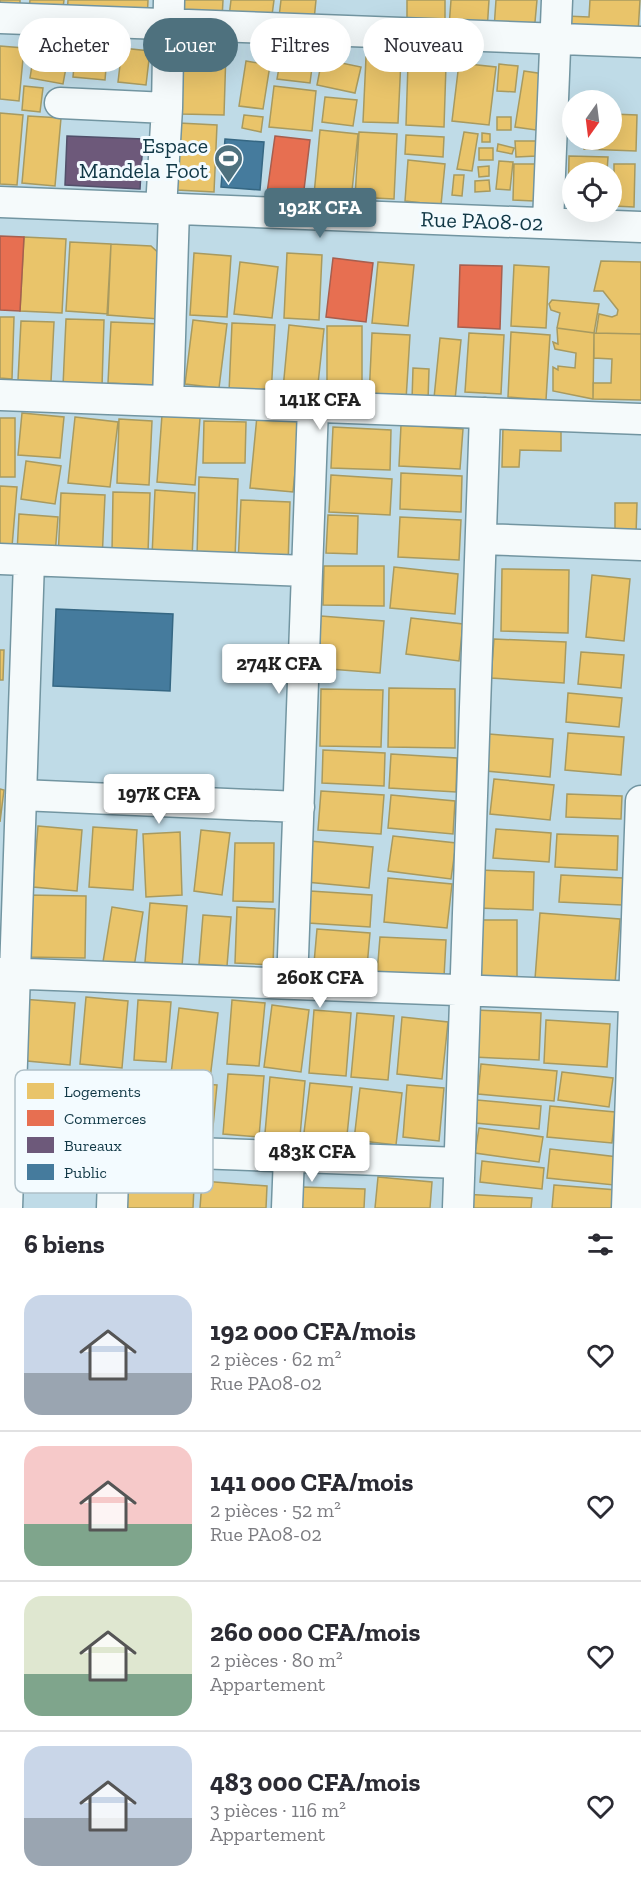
<!DOCTYPE html>
<html lang="fr">
<head>
<meta charset="utf-8">
<style>
  body { margin:0; font-family:"Zilla Slab",serif; background:#f7f7f7; color:#2b2b33; height:100vh; display:flex; flex-direction:column; font-size:22px; white-space:nowrap }
  * { box-sizing:border-box; margin:0 }
  p { font-size:20px; color:#7c7c81 }
  .icon { flex:none; width:33px; height:33px; fill:none; stroke:currentColor; stroke-width:2; stroke-linecap:round; stroke-linejoin:round }
  .map { position:relative; height:1208px; overflow:hidden }
  .details { display:flex; flex-direction:column; background:#fff; flex:1 }
  .details>* { flex:none }
  .top-card { position:absolute; left:18px; top:18px; width:606px; height:54px; display:flex; gap:12px }
  .needle { width:39px; rotate:194deg }
  .fabs { position:absolute; left:562px; top:90px; display:grid; gap:12px }
  .fabs a { display:grid; place-items:center; width:60px; height:60px; border-radius:50%; background:#fff; box-shadow:0 6px 24px #0002; font-size:30px }
  .price { position:absolute; translate:-50% -51px; padding:0 14px; border-radius:6px; background:#fff; color:#222; font-size:20px; line-height:39px; filter:drop-shadow(0 2px 3px #0008) }
  .price::after { content:''; position:absolute; left:50%; top:36px; width:18px; height:14px; margin-left:-9px; background:inherit; clip-path:polygon(0 0,100% 0,50% 100%) }
  .price.current { background:#4e717e; color:#fff }
  ul { padding:0; list-style:none }
  li { display:flex; align-items:center; gap:18px; height:150px; padding:0 24px }
  li+li { border-top:2px solid #e1e1e2 }
  li span { display:grid; place-items:center; flex:none; width:168px; height:120px; border-radius:18px; color:#555 }
  li>.icon { margin-inline-start:auto }
  span .icon { width:72px; height:72px; fill:#fffc; stroke-width:1 }
  li b { font-size:26px }
  h2 { display:flex; justify-content:space-between; align-items:center; height:72px; padding:0 24px; font-size:26px }
  .tag { padding:0 21px; border-radius:27px; background:#fff; box-shadow:0 6px 24px #0002; font-size:21px; line-height:54px }
  .tag.current { background:#4e717e; color:#fff }
  .map>svg:first-child { display:block }
  .homes { fill:#e9c46a; stroke:#a89a5f; stroke-width:1.5 }
  .shops { fill:#e76f51; stroke:#a75e4e; stroke-width:1.5 }
  .offices { fill:#6d597a; stroke:#514f6a; stroke-width:1.5 }
  .public { fill:#457b9d; stroke:#356783; stroke-width:1.5 }
  .lines { fill:none; stroke-linecap:round; stroke-linejoin:round }
  .minor-casing { stroke:#7295a1; stroke-width:33 }
  .minor { stroke:#f5fafb; stroke-width:30 }
  .labels { text-anchor:middle; dominant-baseline:central; stroke-width:6; stroke-linejoin:round; paint-order:stroke }
  .poi-label { font-size:22px; fill:#113846; stroke:#f3fbff; text-anchor:end }
  .street-label { font-size:22px; fill:#113846; stroke:#f3fbff }
  .key { fill:#f3fbff; stroke:#afc0c8; stroke-width:1.5 }
  .key-label { font-size:16px; fill:#113846 }
</style>
</head>
<body>
<div class="map">
<svg width="641" height="1208" viewBox="0 0 641 1208">
  <rect width="100%" height="100%" fill="#bfdbe7"/>
  <!-- homes -->
  <path class="homes" d="M0 0H20V13H0Z
    M30 0H64L62 15 29 10Z
    M68 0H148L147 22 67 17Z
    M180 0H223L222 19 180 17Z
    M231 0H274L271 23 229 17Z
    M281 0H316L314 20 279 17Z
    M407 0H445V23L407 22Z
    M451 0H489L487 31 449 27Z
    M496 0H537L534 33 494 29Z
    M590 0H640L638 33 566 32V16L589 17Z
    M36 40 70 46 63 84 30 78Z
    M76 43 108 46 105 80 73 77Z
    M0 46 24 48 19 101 0 99Z
    M122 48 150 51 146 85 118 82Z
    M183 50 226 51 224 115 182 114Z
    M281 56 313 60 310 83 277 79Z
    M366 57 401 59 398 123 363 122Z
    M322 59 361 67 355 93 317 85Z
    M246 61 270 65 263 109 239 106Z
    M408 63 446 65 444 127 406 125Z
    M459 63 496 67 489 125 452 121Z
    M499 64 518 66 515 92 497 91Z
    M524 71 544 74 536 130 515 127Z
    M24 86 43 88 40 112 22 110Z
    M274 86 316 91 312 131 269 127Z
    M325 97 357 100 353 126 322 122Z
    M0 113 23 115 17 185 0 184Z
    M612 114 637 115 636 151 584 149V140H612Z
    M244 115 263 117 261 132 242 128Z
    M28 116 61 118 55 186 22 183Z
    M497 117H511V130H497Z
    M179 123 217 125 214 192 177 190Z
    M320 130 358 134 351 200 314 195Z
    M359 132 397 134 394 199 355 197Z
    M464 132 478 134 472 171 457 169Z
    M482 133 490 134V142H482Z
    M406 135 444 137 443 157 405 154Z
    M515 141H536L537 156 516 157Z
    M498 144 514 148 512 154 497 151Z
    M479 148H493V160H479Z
    M569 156 608 157 607 172H573V206H568Z
    M408 160 445 164 441 205 405 201Z
    M499 161 513 162 510 190 496 189Z
    M514 164H535L534 201 513 200Z
    M614 164H635L634 207 614 206Z
    M489 166V176L479 177 478 167Z
    M454 175H464L462 196 452 195Z
    M489 180 490 191 475 192V181Z
    M24 237 66 239 62 313 20 311Z
    M70 242 111 244 108 314 66 311Z
    M111 244 151 246 164 258 159 319 107 315Z
    M194 253 231 256 227 317 190 315Z
    M287 253 322 255 319 320 284 318Z
    M601 261 641 262V334L596 333 599 314 612 317 617 315 618 310 603 291H594Z
    M240 262 278 267 272 318 234 314Z
    M378 262 414 265 408 326 372 323Z
    M514 265 549 267 546 328 511 326Z
    M552 300 599 304 594 333 557 328 560 313 551 310 549 304Z
    M0 317H14L12 379 0 378Z
    M66 319 104 320 102 387 63 386Z
    M193 320 227 324 219 388 185 384Z
    M21 321 54 322 51 382 18 380Z
    M111 322 160 324 156 385 108 383Z
    M232 323 275 325 271 395 229 392Z
    M289 325 324 329 317 393 283 389Z
    M327 326H362V394H327Z
    M557 328 594 333 593 399 553 391V367L558 370V366L575 368 576 353 555 349 553 342 558 344Z
    M511 332 550 335 546 400 508 397Z
    M372 333 410 335 406 400 369 398Z
    M469 333 504 335 501 394 465 392Z
    M594 333 641 334V400L593 399V383H611L612 359 594 358Z
    M440 338 461 340 455 400 434 398Z
    M413 368 429 369 428 401 412 400Z
    M22 413 64 417 60 458 18 455Z
    M162 415 200 418 195 485 157 482Z
    M257 416 300 420 293 492 250 488Z
    M75 417 118 422 110 487 68 483Z
    M0 418H15V477H0Z
    M119 419 152 421 149 485 117 483Z
    M204 421 246 422 245 463H203Z
    M401 425 463 429 460 469 399 466Z
    M333 427 391 430 390 470 331 468Z
    M503 427 561 428V451L520 450 519 467H502Z
    M26 461 61 466 55 504 21 499Z
    M401 473 462 476 461 512 400 509Z
    M331 475 392 479 390 515 329 512Z
    M199 477 238 479 235 558 197 557Z
    M0 486 17 487 12 547 0 546Z
    M155 490 195 493 192 558 152 556Z
    M113 492 150 493 148 553 112 552Z
    M61 493 105 495 102 561 58 559Z
    M241 500 290 502 288 566 238 564Z
    M615 503H637L636 535H615Z
    M19 514 58 517 55 555 17 553Z
    M328 515 358 516 357 554 326 553Z
    M400 517 461 520 459 560 398 557Z
    M324 566H384V606L323 605Z
    M394 567 458 574 455 614 390 608Z
    M502 569 569 570 568 633 501 631Z
    M592 575 630 579 624 641 586 637Z
    M321 616 384 621 380 673 317 668Z
    M411 618 463 624 459 661 406 654Z
    M494 639 566 642 564 683 491 678Z
    M0 650H4L3 680H0Z
    M581 652 624 655 621 688 578 684Z
    M389 688 455 689V748L388 747Z
    M321 689 383 690 381 747 320 746Z
    M568 693 622 698 619 727 566 722Z
    M568 733 624 737 621 775 565 770Z
    M489 734 553 739 550 777 486 771Z
    M323 750 385 753 384 786 322 783Z
    M391 754 457 758 456 792 389 788Z
    M494 779 554 785 550 820 490 814Z
    M0 789 4 790 0 822Z
    M321 791 384 795 381 834 318 830Z
    M567 794 622 796 621 819 566 817Z
    M391 795 455 801 453 834 388 828Z
    M38 826 82 830 77 891 33 887Z
    M93 827 137 830 133 890 89 887Z
    M496 829 551 833 549 862 493 858Z
    M201 830 230 833 222 895 194 891Z
    M180 832 182 895 146 897 143 834Z
    M557 834 618 836 617 870 555 867Z
    M393 836 456 843 451 879 388 871Z
    M310 841 373 847 369 888 306 882Z
    M235 843H274L273 902 233 901Z
    M479 870 534 872 533 910 478 908Z
    M561 875 623 878 622 905 559 902Z
    M388 878 452 884 447 928 384 922Z
    M310 891 372 895 370 927 308 923Z
    M26 895 86 896 85 958 26 957Z
    M150 903 187 906 182 966 145 962Z
    M112 907 143 912 134 967 103 962Z
    M237 907 275 909 273 965 235 963Z
    M540 913 620 919 615 984 535 979Z
    M203 915 231 917 227 966 199 964Z
    M475 920H517V984H475Z
    M317 929 370 933 367 967 314 963Z
    M380 937 446 940 444 977 377 974Z
    M86 997 128 1001 122 1068 80 1064Z
    M21 999 75 1003 70 1065 16 1060Z
    M138 1000 171 1002 166 1062 134 1060Z
    M232 1000 265 1003 259 1066 227 1064Z
    M272 1005 309 1010 301 1072 264 1067Z
    M179 1008 218 1013 210 1079 171 1074Z
    M314 1010 351 1013 346 1076 309 1073Z
    M475 1010 541 1013 539 1060 473 1057Z
    M357 1013 394 1016 388 1080 351 1077Z
    M402 1017 448 1022 442 1079 397 1074Z
    M546 1020 610 1024 607 1067 544 1063Z
    M481 1064 557 1071 554 1101 478 1094Z
    M562 1072 613 1078 609 1107 558 1100Z
    M228 1074 264 1076 259 1137 223 1134Z
    M270 1077 305 1081 300 1136 265 1133Z
    M178 1082 217 1085 212 1137 174 1134Z
    M310 1083 352 1087 346 1145 303 1141Z
    M407 1085 444 1088 439 1141 403 1137Z
    M360 1088 402 1093 396 1145 354 1140Z
    M477 1100 541 1106 539 1129 475 1123Z
    M550 1106 615 1112 612 1143 547 1137Z
    M479 1128 543 1137 539 1162 475 1153Z
    M550 1149 618 1157 614 1185 547 1178Z
    M482 1161 544 1168 542 1189 480 1182Z
    M378 1177 432 1182 430 1208H375Z
    M202 1181 267 1186 266 1208H200Z
    M126 1182 194 1186 193 1208H124Z
    M554 1185 617 1190 615 1208H552Z
    M301 1187 365 1189 364 1208H300Z
    M463 1194 532 1198 531 1208H462Z"/>
  <!-- shops -->
  <path class="shops" d="M275 136 310 140 303 198 267 193Z
    M0 236 24 237 20 311 0 310Z
    M333 258 373 263 366 322 326 317Z
    M460 265 502 266 500 329 458 327Z"/>
  <!-- offices -->
  <path class="offices" d="M67 136 143 139 140 189 65 185Z"/>
  <!-- public -->
  <path class="public" d="M225 139 264 142 260 190 221 187Z
    M56 609 173 614 170 691 53 686Z"/>
  <g class="lines">
    <defs>
      <path id="minor" d="M0 18 641 42
        M60 103 167 108
        M0 202 641 227
        M161 208 167 108 169 0
        M548 223 557 0
        M0 395 641 419
        M168 401 174 209
        M481 539 641 545
        M0 559 307 571
        M21 795 299 807
        M0 973 641 997
        M292 984 313 407
        M9 1146 459 1163
        M7 1208 29 561
        M112 1208 114 1150
        M287 1208 289 1156
        M458 1208 485 413
        M627 1208 641 801"/>
    </defs>
    <!-- minor casing -->
    <use href="#minor" class="minor-casing"/>
    <!-- minor -->
    <use href="#minor" class="minor"/>
  </g>
  <!-- icons -->
  <defs>
    <symbol id="stadium-pin" viewBox="-11 -11 22 30"><path d="M0 17L-7.5 6A9.5 9.5 0 1 1 7.5 6Z" fill="#4e717e" stroke="#f3fbff"/><path d="M0-5a6.5 5 0 1 0 0 10a6.5 5 0 1 0 0-10ZM-3.5-1.8h7v3.6h-7Z" fill="#fff"/></symbol>
  </defs>
  <g fill-rule="evenodd">
    <use href="#stadium-pin" x="212" y="142" width="33" height="45"/>
  </g>
  <g class="labels">
    <!-- poi labels -->
    <g class="poi-label">
      <text x="208" y="145">Espace<tspan x="208" dy="25">Mandela Foot</tspan></text>
    </g>
    <!-- street labels -->
    <g class="street-label">
      <text transform="translate(482 221) rotate(2)">Rue PA08-02</text>
    </g>
  </g>
  <!-- legend -->
  <rect x="15" y="1070" width="198" height="123" rx="9" class="key"/>
  <rect x="27" y="1083" width="27" height="16" fill="#e9c46a"/>
  <rect x="27" y="1110" width="27" height="16" fill="#e76f51"/>
  <rect x="27" y="1137" width="27" height="16" fill="#6d597a"/>
  <rect x="27" y="1164" width="27" height="16" fill="#457b9d"/>
  <g class="key-label">
    <text x="64" y="1097">Logements</text>
    <text x="64" y="1124">Commerces</text>
    <text x="64" y="1151">Bureaux</text>
    <text x="64" y="1178">Public</text>
  </g>
</svg>
<div class="fabs">
<a><svg class="needle" viewBox="-14 -14 28 28"><path d="M0-13l5 13h-10z" fill="#e53935"/><path d="M0 13l5-13h-10z" fill="#7c7c81"/></svg></a>
<a><svg class="icon" aria-label="locate" viewBox="0 0 24 24"><circle cx="12" cy="12" r="6"/><path d="M12 2v4M12 18v4M2 12h4M18 12h4"/></svg></a>
</div>
<b class="price current" style="left:320px;top:239px">192K CFA</b>
<b class="price" style="left:320px;top:431px">141K CFA</b>
<b class="price" style="left:279px;top:695px">274K CFA</b>
<b class="price" style="left:159px;top:825px">197K CFA</b>
<b class="price" style="left:320px;top:1009px">260K CFA</b>
<b class="price" style="left:312px;top:1183px">483K CFA</b>
<div class="top-card">
<a class="tag">Acheter</a>
<a class="tag current">Louer</a>
<a class="tag">Filtres</a>
<a class="tag">Nouveau</a>
</div>
</div>
<section class="details">
<h2>6 biens<svg class="icon" aria-label="filters" viewBox="0 0 24 24"><path d="M4 7h16M4 17h16"/><circle cx="9" cy="7" r="2"/><circle cx="15" cy="17" r="2"/></svg></h2>
<ul>
<li><span style="background:linear-gradient(#c9d6e8 65%,#9aa5b1 0)"><svg class="icon" aria-label="home" viewBox="0 0 24 24"><path d="M3 11l9-7 9 7M6 9v11h12V9"/></svg></span><div><b>192 000 CFA/mois</b><p>2 pièces · 62 m²</p><p>Rue PA08-02</p></div><svg class="icon" aria-label="heart" viewBox="0 0 24 24"><path d="M12 20l-8-8c-3-5 5-10 8-4 3-6 11-1 8 4z"/></svg></li>
<li><span style="background:linear-gradient(#f6c9c9 65%,#7fa58c 0)"><svg class="icon" aria-label="home" viewBox="0 0 24 24"><path d="M3 11l9-7 9 7M6 9v11h12V9"/></svg></span><div><b>141 000 CFA/mois</b><p>2 pièces · 52 m²</p><p>Rue PA08-02</p></div><svg class="icon" aria-label="heart" viewBox="0 0 24 24"><path d="M12 20l-8-8c-3-5 5-10 8-4 3-6 11-1 8 4z"/></svg></li>
<li><span style="background:linear-gradient(#dfe7d0 65%,#7fa58c 0)"><svg class="icon" aria-label="home" viewBox="0 0 24 24"><path d="M3 11l9-7 9 7M6 9v11h12V9"/></svg></span><div><b>260 000 CFA/mois</b><p>2 pièces · 80 m²</p><p>Appartement</p></div><svg class="icon" aria-label="heart" viewBox="0 0 24 24"><path d="M12 20l-8-8c-3-5 5-10 8-4 3-6 11-1 8 4z"/></svg></li>
<li><span style="background:linear-gradient(#c9d6e8 60%,#9aa5b1 0)"><svg class="icon" aria-label="home" viewBox="0 0 24 24"><path d="M3 11l9-7 9 7M6 9v11h12V9"/></svg></span><div><b>483 000 CFA/mois</b><p>3 pièces · 116 m²</p><p>Appartement</p></div><svg class="icon" aria-label="heart" viewBox="0 0 24 24"><path d="M12 20l-8-8c-3-5 5-10 8-4 3-6 11-1 8 4z"/></svg></li>
</ul>
</section>
</body>
</html>
